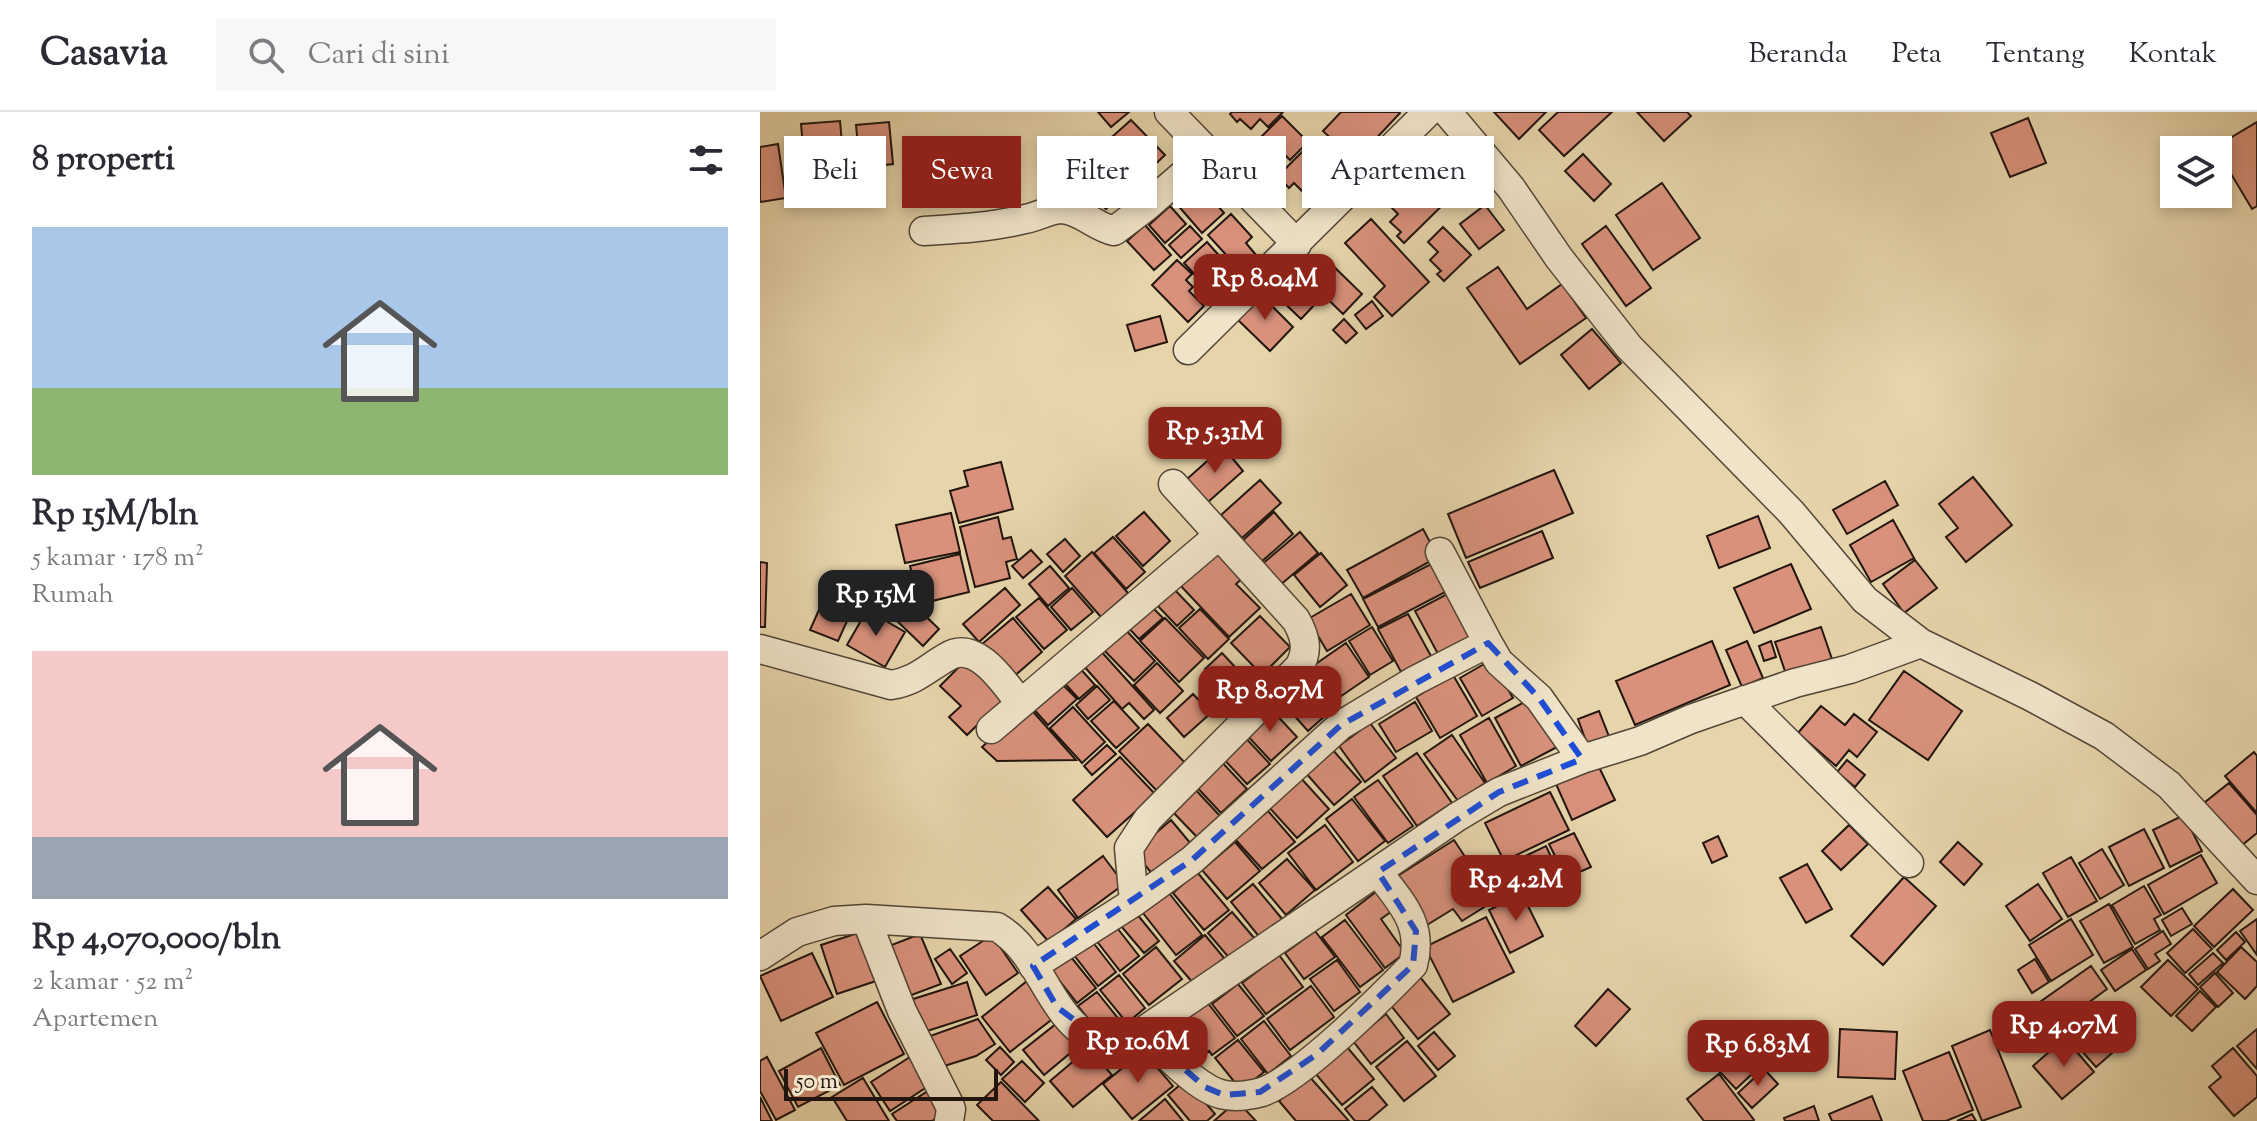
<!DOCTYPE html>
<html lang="id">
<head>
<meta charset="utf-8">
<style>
  body { margin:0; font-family:"Sorts Mill Goudy",serif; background:#f7f7f7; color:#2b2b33; height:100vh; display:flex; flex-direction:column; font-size:30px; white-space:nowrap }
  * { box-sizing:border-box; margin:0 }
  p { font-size:26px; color:#7c7c81 }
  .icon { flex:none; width:44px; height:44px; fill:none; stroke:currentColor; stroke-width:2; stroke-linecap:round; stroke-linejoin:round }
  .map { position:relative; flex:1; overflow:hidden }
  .sheet { display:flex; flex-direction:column; background:#fff; width:760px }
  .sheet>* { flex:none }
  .hud { position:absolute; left:24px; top:24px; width:760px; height:72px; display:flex; gap:16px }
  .tools { position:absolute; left:1400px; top:24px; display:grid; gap:16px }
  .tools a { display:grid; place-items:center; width:72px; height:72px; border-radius:0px; background:#fff; box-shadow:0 4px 12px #0003; font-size:40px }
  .scale { position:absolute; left:24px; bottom:20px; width:214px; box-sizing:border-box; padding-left:8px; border:4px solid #22160f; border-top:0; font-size:22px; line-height:28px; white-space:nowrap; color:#22160f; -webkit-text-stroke:6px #efe3c8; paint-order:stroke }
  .price { position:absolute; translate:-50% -68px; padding:0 18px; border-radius:16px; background:#8f2418; color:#fff; font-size:26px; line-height:52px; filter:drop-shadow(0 2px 4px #0008) }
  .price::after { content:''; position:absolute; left:50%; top:48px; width:24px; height:18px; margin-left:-12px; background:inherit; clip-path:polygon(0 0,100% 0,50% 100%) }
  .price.selected { background:#222; color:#fff }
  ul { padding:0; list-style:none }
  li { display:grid; align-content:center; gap:16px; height:424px; padding:0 32px }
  li span { display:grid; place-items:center; height:248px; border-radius:0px; color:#555 }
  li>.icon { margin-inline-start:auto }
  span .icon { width:144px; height:144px; fill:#fffc; stroke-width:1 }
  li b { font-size:34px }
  h2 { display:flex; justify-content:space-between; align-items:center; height:96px; padding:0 32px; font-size:34px }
  .pill { padding:0 28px; border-radius:0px; background:#fff; box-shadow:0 4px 12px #0003; font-size:28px; line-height:72px }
  .pill.selected { background:#8f2418; color:#fff }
  header { display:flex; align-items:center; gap:48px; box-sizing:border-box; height:112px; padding:0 40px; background:#fff; border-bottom:2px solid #e1e1e2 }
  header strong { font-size:38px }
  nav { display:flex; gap:44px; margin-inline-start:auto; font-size:28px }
  .search { width:560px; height:72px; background:#f7f7f7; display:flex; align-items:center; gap:20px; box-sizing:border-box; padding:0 28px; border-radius:0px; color:#7c7c81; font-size:30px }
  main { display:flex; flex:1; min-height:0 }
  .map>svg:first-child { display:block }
  .building { fill:#d9917b; stroke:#22160f; stroke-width:2 }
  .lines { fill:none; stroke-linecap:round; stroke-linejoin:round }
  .street-casing { stroke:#534636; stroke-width:31 }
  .street { stroke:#efe3c8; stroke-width:28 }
  .marked { fill:none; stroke:#1d4ed8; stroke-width:6; stroke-dasharray:16 10; stroke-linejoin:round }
</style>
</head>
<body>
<header>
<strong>Casavia</strong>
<div class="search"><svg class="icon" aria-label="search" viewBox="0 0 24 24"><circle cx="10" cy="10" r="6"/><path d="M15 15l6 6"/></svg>Cari di sini</div>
<nav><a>Beranda</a><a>Peta</a><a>Tentang</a><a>Kontak</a></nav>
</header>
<main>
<section class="sheet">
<h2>8 properti<svg class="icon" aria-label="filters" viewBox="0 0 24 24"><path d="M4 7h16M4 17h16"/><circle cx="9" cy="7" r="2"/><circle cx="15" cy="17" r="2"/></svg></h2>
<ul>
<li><span style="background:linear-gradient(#a9c7e8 65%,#8fb573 0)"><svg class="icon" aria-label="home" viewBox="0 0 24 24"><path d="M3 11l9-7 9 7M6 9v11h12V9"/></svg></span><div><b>Rp 15M/bln</b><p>5 kamar · 178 m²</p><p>Rumah</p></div></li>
<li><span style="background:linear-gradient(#f6c9c9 75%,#9aa5b1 0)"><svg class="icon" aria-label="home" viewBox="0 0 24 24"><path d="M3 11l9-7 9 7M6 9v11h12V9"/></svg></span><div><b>Rp 4,070,000/bln</b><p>2 kamar · 52 m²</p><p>Apartemen</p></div></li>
</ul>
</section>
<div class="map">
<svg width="1497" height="1009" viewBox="0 0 1497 1009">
  <rect width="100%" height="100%" fill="#e6d4aa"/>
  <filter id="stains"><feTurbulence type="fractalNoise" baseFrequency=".0025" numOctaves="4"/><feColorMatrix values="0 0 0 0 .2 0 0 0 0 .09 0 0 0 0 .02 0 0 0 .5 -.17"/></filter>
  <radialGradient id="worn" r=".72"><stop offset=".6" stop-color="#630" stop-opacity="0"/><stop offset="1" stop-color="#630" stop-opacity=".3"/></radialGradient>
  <!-- building -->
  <path class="building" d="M338 0H369L351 15Z
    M472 0H523L508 15 500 7 491 17 480 7 477 10 470 2Z
    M581 0H639L640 1 595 49 563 19Z
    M734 0H786L759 27Z
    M798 0H852L804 44 779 18Z
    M877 0H927L931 4 904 29Z
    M522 4 548 30 530 48 525 43 517 51 508 41 503 46 492 34Z
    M1268 6 1286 51 1250 65 1231 21Z
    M371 8 405 43 387 60 353 24Z
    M80 9 85 66 46 69 41 12Z
    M129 10 133 52 100 56 96 13Z
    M1497 10V94L1492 97 1455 35Z
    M347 31 379 59 346 97 313 69Z
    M18 32 26 86 0 90V35Z
    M548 34 574 60 556 77 551 72 543 80 534 71 529 76 518 64Z
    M823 42 851 72 834 89 805 59Z
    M673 47 701 75 644 131 637 124 641 120 630 110 638 102 628 92Z
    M433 60 446 74 435 84 438 87 446 80 464 101 442 121 408 82Z
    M902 71 940 126 893 158 856 103Z
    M725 93 744 118 719 137 700 112Z
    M410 94 426 112 405 131 389 113Z
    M471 102 492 125 486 131 496 143 480 158 448 123Z
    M611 107 669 170 632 204 614 185 625 174 585 131Z
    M385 113 411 143 394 158 367 129Z
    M430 114 442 127 421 146 409 133Z
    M846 114 891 176 866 194 822 132Z
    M683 115 711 143 684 169 677 162 681 159 670 148 678 140 668 130Z
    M447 130 463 148 441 169 424 151Z
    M565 146 602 182 583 202 546 166Z
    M417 148 432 162 426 168 433 175 429 179 444 194 428 210 392 173Z
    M738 155 767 197 802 172 826 206 760 252 707 176Z
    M535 165 559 188 541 207 517 184Z
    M500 182 533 215 510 239 476 206Z
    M612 189 623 204 606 217 595 203Z
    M400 204 407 230 375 239 367 213Z
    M584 207 597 221 586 231 573 218Z
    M832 217 861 251 829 277 801 243Z
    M463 335 483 359 448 390 427 367Z
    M241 350 253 397 199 411 190 379 208 374 204 359Z
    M794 358 813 401 706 446 688 402Z
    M1213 365 1252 413 1206 450 1186 425 1198 416 1179 392Z
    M500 368 521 391 482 426 461 403Z
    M1125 369 1138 393 1087 422 1073 398Z
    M384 400 410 429 383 454 356 424Z
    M514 400 533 422 500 451 481 430Z
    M191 401 200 440 145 451 136 413Z
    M998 404 1010 436 959 456 947 424Z
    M238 405 243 427 251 425 257 447 246 450 250 466 215 475 200 415Z
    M1133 408 1154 446 1111 470 1090 433Z
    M663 417 678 445 603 486 587 458Z
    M782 419 793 446 720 476 708 450Z
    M540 420 558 441 519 474 501 453Z
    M353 425 385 460 366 477 334 441Z
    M305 427 320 444 303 460 287 442Z
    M459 434 486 463 476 472 500 496 469 525 419 472Z
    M271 438 282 450 263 466 252 454Z
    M332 440 368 481 341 505 305 464Z
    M561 441 587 473 560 495 534 463Z
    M200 442 209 480 160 492 150 454Z
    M679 448 693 476 618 515 603 487Z
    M1155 448 1177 476 1144 501 1123 472Z
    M0 450 7 451 5 515H0Z
    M1031 452 1051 497 994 521 974 476Z
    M290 454 309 476 288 494 269 472Z
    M74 464 102 476 78 529 50 518Z
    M245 476 260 493 219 530 203 512Z
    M312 476 333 500 311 518 291 495Z
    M413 476 434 498 417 514 396 492Z
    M693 479 716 522 678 542 655 499Z
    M591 482 610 513 567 539 548 507Z
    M279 486 307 518 284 537 256 505Z
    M150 489 179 517 163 534 134 506Z
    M387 490 403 506 379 527 364 511Z
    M440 497 469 527 448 547 419 516Z
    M107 498 145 520 125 555 87 533Z
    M648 502 671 544 641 560 618 517Z
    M500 504 530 535 502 563 471 531Z
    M253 506 282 540 251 567 221 533Z
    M405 506 444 546 419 570 380 529Z
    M362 514 395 549 374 569 340 534Z
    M612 515 633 549 610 563 589 529Z
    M1061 515 1072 547 1026 562 1015 530Z
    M952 529 970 573 875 613 856 569Z
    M987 529 1003 566 982 575 966 538Z
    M1011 529 1016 545 1004 549 999 534Z
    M586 531 609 565 574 589 550 556Z
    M339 537 394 598 384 607 369 591 362 597 322 552Z
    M462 541 489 570 471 586 445 557Z
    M206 548 245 586 207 623 189 605 201 594 180 574Z
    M731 548 753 586 722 604 700 566Z
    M397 551 423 579 400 601 374 573Z
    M316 552 335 573 319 587 300 566Z
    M1144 559 1202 599 1168 648 1109 608Z
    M543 560 575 595 548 619 516 583Z
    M693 563 717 604 680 626 656 585Z
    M298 568 317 587 288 613 270 593Z
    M337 574 350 588 328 607 316 593Z
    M433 582 451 601 424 625 407 606Z
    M770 587 797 635 761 654 735 606Z
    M354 589 379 616 356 636 331 609Z
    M655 590 672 619 636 640 619 612Z
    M268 594 316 648 237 649 222 635Z
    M1061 594 1085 613 1094 602 1117 620 1097 645 1089 638 1076 654 1038 621Z
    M313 595 345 630 322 651 290 616Z
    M510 596 537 625 511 649 484 620Z
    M839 599 850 627 828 635 818 607Z
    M729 606 756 654 727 671 700 623Z
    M610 611 636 646 605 670 579 634Z
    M388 612 427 653 398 680 359 639Z
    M481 621 510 652 487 672 459 642Z
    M692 623 725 671 698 689 664 642Z
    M347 633 356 642 332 663 324 654Z
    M572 637 601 670 574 693 545 660Z
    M1494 640 1497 644V701L1465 664Z
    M657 641 692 691 657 714 623 664Z
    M360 645 395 682 347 725 313 688Z
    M459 647 487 677 461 701 433 671Z
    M1087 648 1105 663 1095 675 1077 660Z
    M838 653 855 688 812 708 796 672Z
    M539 664 569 697 537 726 507 693Z
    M618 668 653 714 628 731 594 685Z
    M1469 671 1497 703V721L1481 734 1444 691Z
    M433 675 460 704 437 725 410 697Z
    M790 680 809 718 744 749 725 711Z
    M592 687 625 729 598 749 566 707Z
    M508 699 535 730 502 757 475 727Z
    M1424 703 1442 739 1410 755 1393 718Z
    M411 708 431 732 394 764 374 740Z
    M565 713 593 750 556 778 528 741Z
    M1089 713 1108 732 1081 758 1062 739Z
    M1384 717 1404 756 1369 774 1349 735Z
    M814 721 831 755 806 766 789 732Z
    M958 724 967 744 952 751 943 731Z
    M694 728 734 789 702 809 693 797 667 813 636 765Z
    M475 730 500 759 467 787 442 758Z
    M1198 730 1222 752 1204 773 1180 750Z
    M786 734 799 762 760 781 747 753Z
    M1342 737 1364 773 1340 787 1319 751Z
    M1441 743 1457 771 1404 802 1388 773Z
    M343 744 364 772 318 806 298 778Z
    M1311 745 1337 789 1308 805 1283 761Z
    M527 747 555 778 526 803 499 771Z
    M1047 752 1072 797 1046 811 1020 766Z
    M437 760 469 798 444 818 413 781Z
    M1144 765 1176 794 1123 853 1091 824Z
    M493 772 523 808 501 827 471 790Z
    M1278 772 1302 807 1270 829 1246 794Z
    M1384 774 1401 803 1394 807 1400 818 1375 832 1352 793Z
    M288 775 316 807 289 830 261 798Z
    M1473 777 1493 798 1454 835 1434 814Z
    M617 779 632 799 621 807 645 841 625 856 586 803Z
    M409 781 442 823 416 843 383 801Z
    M762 782 783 824 750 841 729 798Z
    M1349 792 1373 835 1344 851 1320 809Z
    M1422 796 1432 812 1411 824 1402 808Z
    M472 800 495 827 471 848 448 821Z
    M376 801 399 829 384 841 361 814Z
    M726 805 754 860 693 890 665 835Z
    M1311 807 1333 843 1291 869 1269 833Z
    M1497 807V843L1480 819Z
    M351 808 379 844 360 859 332 823Z
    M585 808 623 858 600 875 562 825Z
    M1433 817 1452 837 1425 861 1407 841Z
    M555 819 575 845 544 867 525 841Z
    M1403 819 1411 832 1395 842 1400 849 1388 857 1375 837Z
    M101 820 116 869 77 882 61 833Z
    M1476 820 1485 830 1466 848 1457 838Z
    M160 822 181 872 149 884 129 834Z
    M232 823 258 861 226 883 200 844Z
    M445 823 464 846 434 872 414 849Z
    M328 824 356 860 338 874 310 838Z
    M396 835 422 867 389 893 363 862Z
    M1481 835 1497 850V874L1485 887 1457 860Z
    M190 837 207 861 192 872 175 847Z
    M1372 837 1386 858 1355 879 1341 858Z
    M307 840 336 876 317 891 288 854Z
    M52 841 73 885 21 909 0 864Z
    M1453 841 1463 851 1438 873 1429 862Z
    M519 843 543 875 506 902 482 871Z
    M1275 847 1289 870 1272 881 1258 858Z
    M577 848 600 880 574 899 550 867Z
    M1408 848 1438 877 1411 904 1381 875Z
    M1331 854 1347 877 1294 916 1277 892Z
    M1455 861 1473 881 1458 895 1440 875Z
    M359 863 385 896 367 911 340 878Z
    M660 865 690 902 658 927 628 890Z
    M267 869 295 905 250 940 222 905Z
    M207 870 217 903 161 921 150 888Z
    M478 872 504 904 477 924 452 892Z
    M551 874 574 905 530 938 507 907Z
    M848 877 870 897 836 934 815 914Z
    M1440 879 1456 895 1432 919 1416 904Z
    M337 880 365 915 346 929 318 894Z
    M117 890 144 942 84 973 56 921Z
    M447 890 475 926 452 943 449 939 434 950 410 919Z
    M1337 892 1367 928 1336 955 1305 920Z
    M1274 895 1292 923 1267 938 1250 911Z
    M626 902 644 926 611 952 593 929Z
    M218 907 235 932 216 944 181 955 170 924Z
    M301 908 321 932 284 963 263 938Z
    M504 909 531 944 508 962 481 927Z
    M1080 917 1137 920 1135 967 1078 965Z
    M1497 917V957L1477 934Z
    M1230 918 1261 995 1222 1009 1192 934Z
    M674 920 695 944 678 958 658 934Z
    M1305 926 1334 960 1302 987 1273 954Z
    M478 928 504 960 481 978 455 946Z
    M647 929 676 964 644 989 616 955Z
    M240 935 254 950 241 963 226 948Z
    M587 935 614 967 582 993 555 961Z
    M61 936 80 973 38 995 19 959Z
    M329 936 352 963 313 995 290 969Z
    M1473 936 1497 964V985L1474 1004 1449 975 1461 965 1452 954Z
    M383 939 413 974 372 1007 343 972Z
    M1189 940 1213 998 1186 1009H1163L1143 959Z
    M153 943 173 971 130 999 111 970Z
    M976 943 993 961 976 977 959 959Z
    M7 945 35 998 16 1008 0 979V949Z
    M262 949 284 971 265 990 242 967Z
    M1004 957 1018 972 992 996 978 981Z
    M959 962 994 1008 993 1009H944L927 987Z
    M548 963 589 1009H536L519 989Z
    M103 966 129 1009H87L72 985Z
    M426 968 455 1002 447 1009H430L408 983Z
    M241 970 279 1009H233L217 993Z
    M612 975 627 993 608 1009H595L585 997Z
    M168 979 183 1002 172 1009H137L132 1002Z
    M1112 984 1122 1009H1072L1069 1002Z
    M0 985 12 1009H0Z
    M405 987 423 1009H379Z
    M477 989 496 1009H454Z
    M1054 994 1059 1009H1025L1024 1006Z
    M1212 1002 1216 1009H1197Z"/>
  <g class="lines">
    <defs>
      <path id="street" d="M409 0 537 132
        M687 0 751 76 799 146 869 235 1031 400 1105 488 1161 531 1270 584 1344 624 1409 673 1497 768
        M164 119C198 117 232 115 265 107 277 105 290 97 302 97 321 98 335 115 354 119L387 94 448 41
        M428 238 668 0
        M680 440 728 531
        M0 537 131 573C156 569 166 557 187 545 216 526 245 572 260 591
        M985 588 1149 751
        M231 617 458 424
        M374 790 369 736 388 707 539 555C549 538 545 524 536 508L413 372
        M106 807 142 899 188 990 191 997 189 1009
        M0 844 37 820 74 809 106 807 237 815C287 845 286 913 350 935L382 920 697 705 739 680 822 647
        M273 854 374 790 432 748 581 613 654 569 728 531 739 550 779 586 822 647 880 629 931 607 1035 571 1090 557 1161 531
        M382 920C403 938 438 979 465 983 476 985 491 983 502 980 541 966 622 885 653 853 664 812 641 791 618 760"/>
    </defs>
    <!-- street casing -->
    <use href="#street" class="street-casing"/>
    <!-- street -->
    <use href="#street" class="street"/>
  </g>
  <!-- marked area -->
  <path class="marked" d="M728 531 779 586 822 647 739 680 618 760 656 819 653 853 556 943 500 980 464 983 445 975 382 920 350 935 297 895 273 854 432 748 581 613Z"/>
  <rect width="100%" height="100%" filter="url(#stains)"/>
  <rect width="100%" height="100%" fill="url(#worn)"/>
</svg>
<div class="tools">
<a><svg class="icon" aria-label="layers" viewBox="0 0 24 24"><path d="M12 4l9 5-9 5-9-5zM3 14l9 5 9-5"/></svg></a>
</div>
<div class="scale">50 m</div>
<b class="price" style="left:505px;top:210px">Rp 8.04M</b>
<b class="price" style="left:455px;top:363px">Rp 5.31M</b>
<b class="price selected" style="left:116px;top:526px">Rp 15M</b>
<b class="price" style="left:510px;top:622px">Rp 8.07M</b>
<b class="price" style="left:756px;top:811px">Rp 4.2M</b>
<b class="price" style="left:1304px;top:957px">Rp 4.07M</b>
<b class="price" style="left:378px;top:973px">Rp 10.6M</b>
<b class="price" style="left:998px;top:976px">Rp 6.83M</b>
<div class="hud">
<a class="pill">Beli</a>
<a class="pill selected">Sewa</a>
<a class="pill">Filter</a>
<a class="pill">Baru</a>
<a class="pill">Apartemen</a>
</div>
</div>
</main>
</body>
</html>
